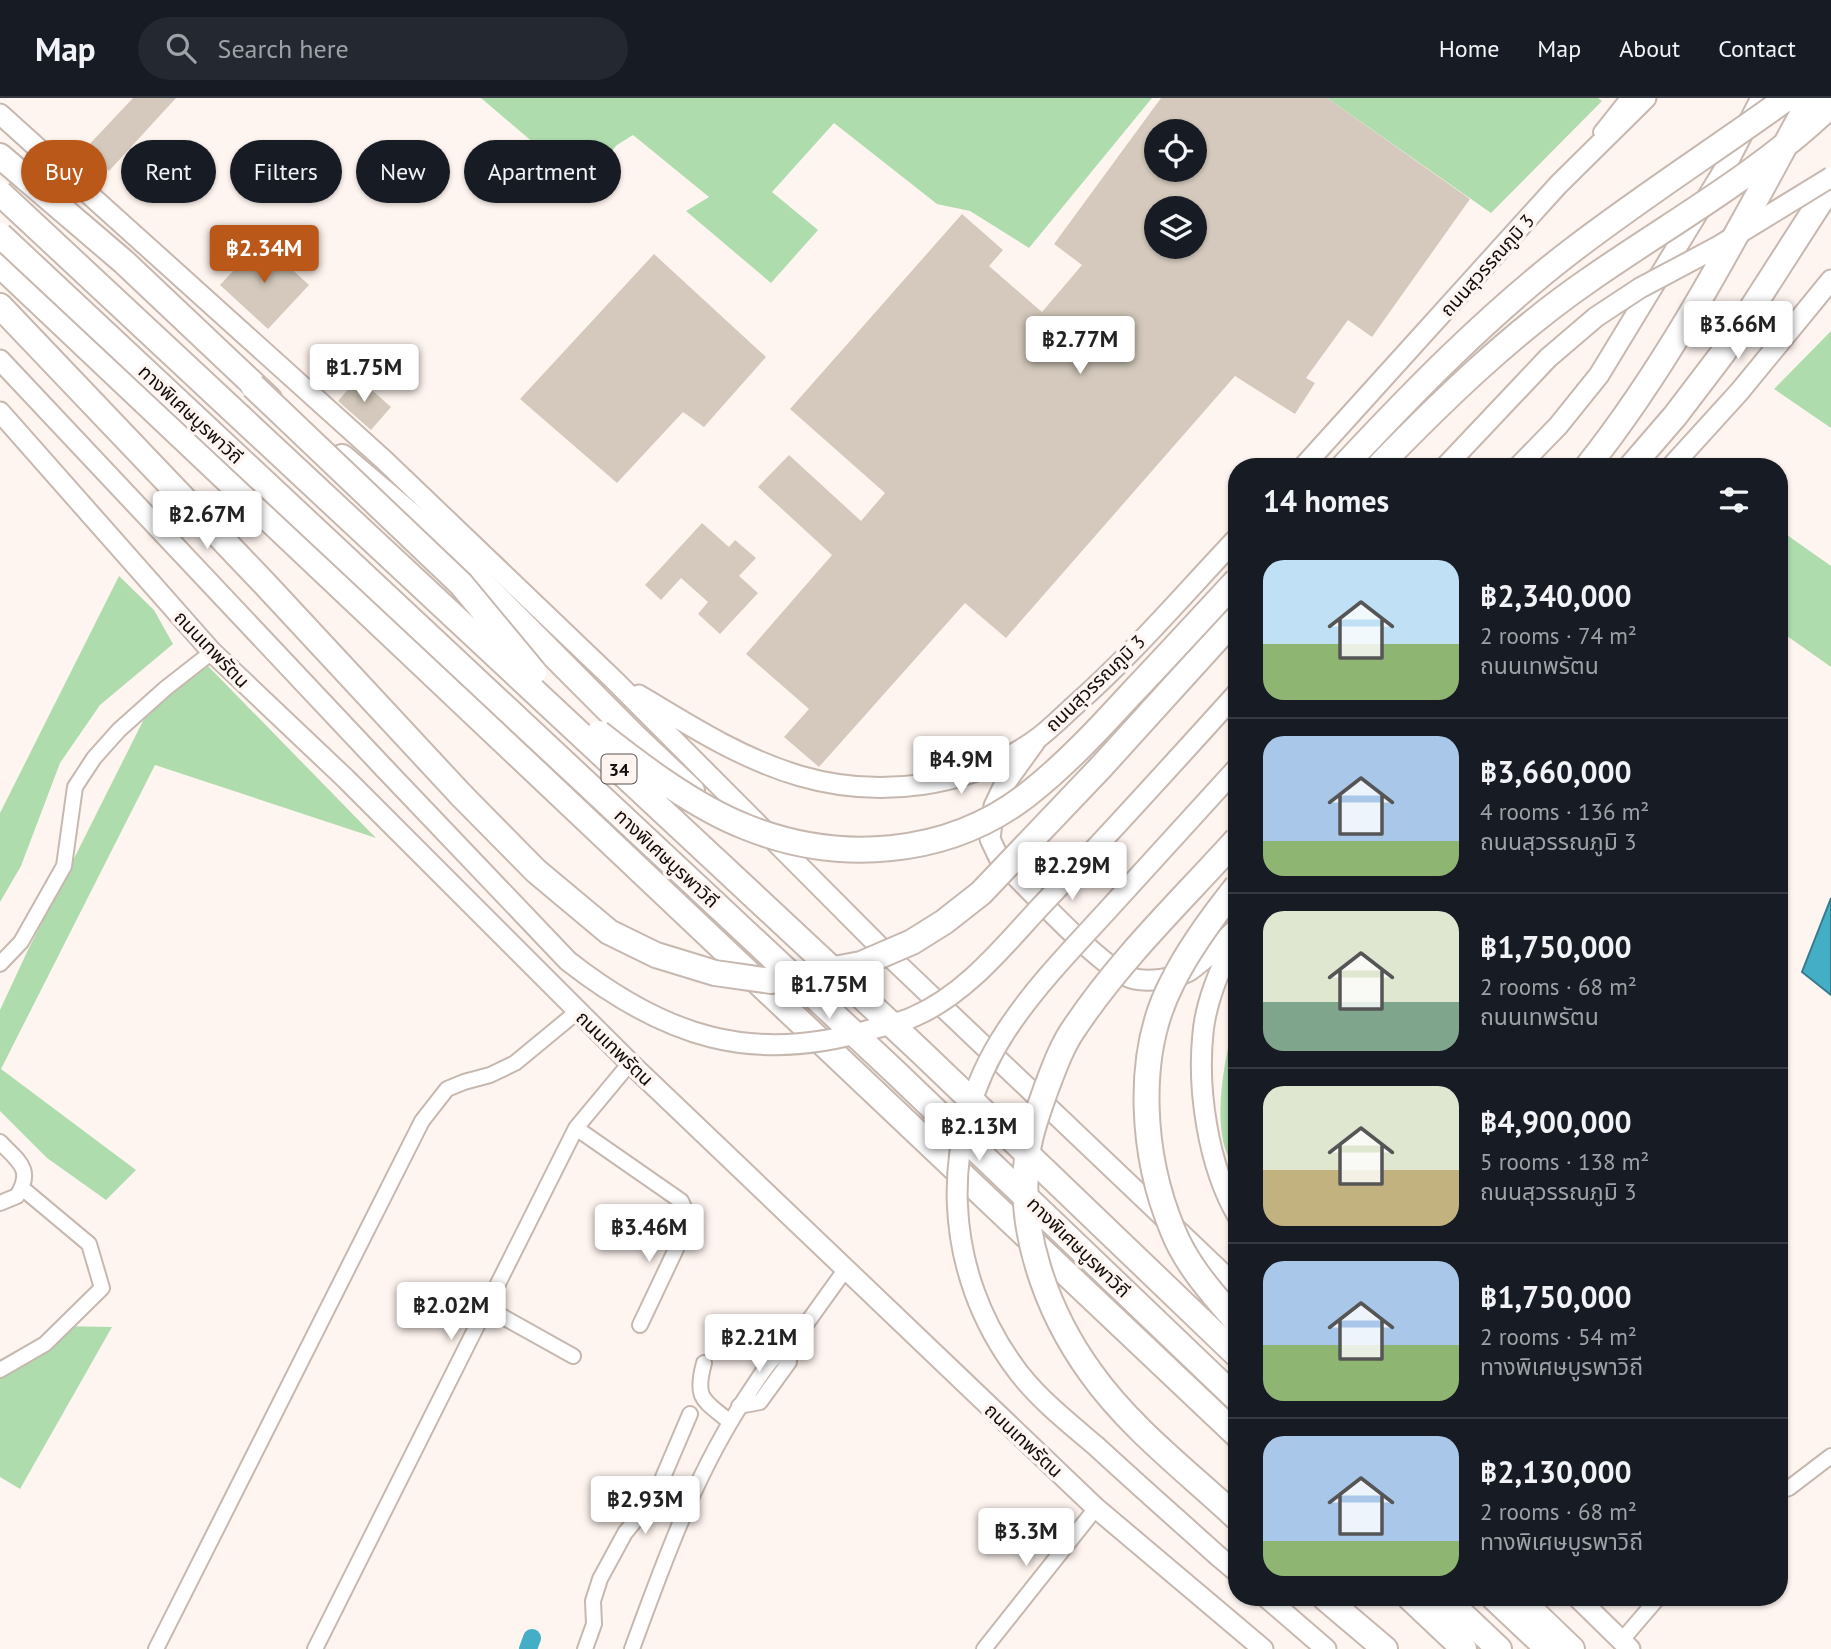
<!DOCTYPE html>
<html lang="en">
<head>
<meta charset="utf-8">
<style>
  body { margin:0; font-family:"PT Sans","Noto Sans Thai",sans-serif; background:#242831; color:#f1f3f6; height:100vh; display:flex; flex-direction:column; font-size:26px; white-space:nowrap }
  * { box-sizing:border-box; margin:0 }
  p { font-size:23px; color:#9ea1a6 }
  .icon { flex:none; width:38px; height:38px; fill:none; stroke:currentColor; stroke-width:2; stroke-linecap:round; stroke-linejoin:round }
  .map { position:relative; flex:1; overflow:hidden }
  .side { position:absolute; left:1228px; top:360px; width:560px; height:1148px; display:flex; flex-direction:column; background:#171b24; border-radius:28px; box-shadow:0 2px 5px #0004 }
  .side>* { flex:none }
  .top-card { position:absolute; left:21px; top:42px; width:665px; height:63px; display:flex; gap:14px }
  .tools { position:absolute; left:1144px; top:21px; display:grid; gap:14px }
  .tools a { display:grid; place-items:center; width:63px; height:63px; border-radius:50%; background:#171b24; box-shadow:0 2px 5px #0004; font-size:35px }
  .price { position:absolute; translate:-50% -60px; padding:0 16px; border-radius:7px; background:#fff; color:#222; font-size:23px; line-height:46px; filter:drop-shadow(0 2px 4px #0008) }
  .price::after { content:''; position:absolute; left:50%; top:42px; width:21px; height:16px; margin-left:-10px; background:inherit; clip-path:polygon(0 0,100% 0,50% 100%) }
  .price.on { background:#ba5819; color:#fff }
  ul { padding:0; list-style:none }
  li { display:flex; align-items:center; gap:21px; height:175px; padding:0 35px }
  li+li { border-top:2px solid #363941 }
  li span { display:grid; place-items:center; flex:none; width:196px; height:140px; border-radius:21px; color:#555 }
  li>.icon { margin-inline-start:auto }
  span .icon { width:84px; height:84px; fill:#fffc; stroke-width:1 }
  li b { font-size:30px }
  h2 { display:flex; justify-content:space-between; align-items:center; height:84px; padding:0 35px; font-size:30px }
  .pill { padding:0 24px; border-radius:32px; background:#171b24; box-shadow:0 2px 5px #0004; font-size:24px; line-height:63px }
  .pill.on { background:#ba5819; color:#fff }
  header { display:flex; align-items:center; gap:42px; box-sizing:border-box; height:98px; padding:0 35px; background:#171b24; border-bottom:2px solid #363941 }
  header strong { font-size:33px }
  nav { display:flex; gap:38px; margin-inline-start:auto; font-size:24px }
  .search { width:490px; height:63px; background:#242831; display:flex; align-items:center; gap:18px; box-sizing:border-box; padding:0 24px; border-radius:38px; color:#9ea1a6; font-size:26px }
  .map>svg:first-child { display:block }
  .green { fill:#aedcad }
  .water { fill:#45aec7; stroke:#357d8e; stroke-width:2 }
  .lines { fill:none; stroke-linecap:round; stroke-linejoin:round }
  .canal { stroke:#45aec7; stroke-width:18 }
  .building { fill:#d4c9bc; fill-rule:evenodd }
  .street-casing { stroke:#c7b8af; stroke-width:18 }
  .secondary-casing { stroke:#c7b8af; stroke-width:23 }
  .highway-casing { stroke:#c7b8af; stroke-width:28 }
  .street { stroke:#fff; stroke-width:14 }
  .secondary { stroke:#fff; stroke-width:19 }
  .highway { stroke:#fff; stroke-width:24 }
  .secondary-bridge-casing { stroke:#c7b8af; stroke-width:23; stroke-linecap:butt }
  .highway-bridge-casing { stroke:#c7b8af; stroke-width:28; stroke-linecap:butt }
  .secondary-bridge { stroke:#fff; stroke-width:19 }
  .highway-bridge { stroke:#fff; stroke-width:24 }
  .labels { text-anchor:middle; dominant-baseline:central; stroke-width:7; stroke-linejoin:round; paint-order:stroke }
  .shield { fill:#fff5f0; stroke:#58524e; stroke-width:2 }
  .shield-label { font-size:18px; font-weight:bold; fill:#110c09 }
  .street-label { font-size:19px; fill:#110c09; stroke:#fff5f0 }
</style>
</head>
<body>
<header>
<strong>Map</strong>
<div class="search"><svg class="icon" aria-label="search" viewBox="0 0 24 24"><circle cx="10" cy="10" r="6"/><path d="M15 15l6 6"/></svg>Search here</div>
<nav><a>Home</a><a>Map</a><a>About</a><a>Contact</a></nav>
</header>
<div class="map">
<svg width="1831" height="1551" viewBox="0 0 1831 1551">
  <rect width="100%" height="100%" fill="#fff5f0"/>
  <!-- green -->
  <path class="green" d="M481 0H1152L1029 150 970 113 937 106 834 25 772 94 818 132 771 185 686 113 709 99 633 37 617 47 581 85Z
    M1327 0H1598L1602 3 1491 115Z
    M1831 233V330L1774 291Z
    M1780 432 1831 468V569L1780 533Z
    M119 478 154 512 173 546 100 607 60 665 21 768 0 804V715Z
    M208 568 376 740 155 667 1 971 136 1072 106 1102 47 1060 0 1013V912L27 854 150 609Z
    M1237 912V1080C1233 1068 1226 1056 1223 1043 1215 1002 1227 952 1237 912Z
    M61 1228 112 1229 20 1391 0 1379V1272Z"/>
  <!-- water -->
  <path class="water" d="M1831 800V897L1802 874Z"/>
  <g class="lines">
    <!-- canal -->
    <path class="canal" d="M528 1551 532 1540"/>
  </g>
  <!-- building -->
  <path class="building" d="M133 0H176L109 73 85 51Z
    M1161 0H1327L1470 101 1372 239 1348 222 1306 280 1315 285 1295 316 1235 278 1006 540 965 505 819 669 784 639 809 611 746 556 832 457 758 389 789 357 861 423 885 395 790 311 962 116 1003 152 989 168 1042 214 1082 167 1054 146ZM1157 33H1195V72H1157ZM1157 110H1195V149H1157Z
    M261 143 309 187 268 231 220 187Z
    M654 156 766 259 704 329 683 314 617 385 520 301Z
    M358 280 391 309 371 332 338 303Z
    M702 425 729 449 735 442 756 460 739 478 758 495 720 536 698 516 708 504 681 480 661 502 645 487Z"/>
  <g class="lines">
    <defs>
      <path id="street" d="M1601 34 1628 0
        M0 866 21 844 64 768 75 689 94 660 119 632 166 590 212 554
        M576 1030 681 1103 686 1114 676 1151 640 1227
        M0 1044C18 1063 34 1071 17 1098L0 1105
        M487 1210 573 1258
        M704 1265C694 1302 704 1302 730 1324
        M0 1272 45 1246 102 1190 89 1146 22 1090
        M739 1308 760 1304 789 1264V1250
        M1780 1393 1789 1390 1831 1358
        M1622 1542 1658 1500
        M156 1551 422 1023 447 991 464 984 490 977 515 965 578 913
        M315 1551 576 1030 630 965
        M585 1551 594 1526 593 1503 600 1481 625 1435 655 1398 690 1316
        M632 1551C665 1461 696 1373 750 1293 762 1276 770 1258 789 1250L845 1172
        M984 1551 1096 1410"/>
      <path id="secondary" d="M0 16 384 362 614 582 884 853 1237 1189
        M0 262 385 671
        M0 314 212 554 346 681 630 965 1096 1410 1263 1551
        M1303 369 1558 87 1646 0
        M1518 369 1558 328 1599 277 1725 70 1761 0
        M1671 369 1740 293 1831 182
        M639 597C690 628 742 661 800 678 879 701 970 690 1038 640 1051 630 1063 618 1074 608 1133 556 1184 496 1237 440
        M1035 644 1004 687 994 708 990 741 1000 762C1025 787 1102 871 1131 880 1147 885 1174 881 1189 873 1206 862 1222 844 1237 830
        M1237 834C1223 866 1206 900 1203 935 1197 991 1208 1067 1237 1117
        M1218 1458 1237 1474
        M1267 1500 1326 1551
        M1578 1500 1630 1551"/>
      <path id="highway" d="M0 58 124 164 269 301
        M0 167 1237 1337
        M0 208 265 486 462 698
        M342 359 435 438 635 639 692 693
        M1631 369 1675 318 1723 255 1831 87
        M1101 669 1237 519
        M1325 1500 1385 1551
        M1410 1500 1464 1551
        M1445 1500 1499 1551
        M1494 1500 1548 1551
        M1519 1500 1572 1551"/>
    </defs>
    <!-- street casing -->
    <use href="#street" class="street-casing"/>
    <!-- secondary casing -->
    <use href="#secondary" class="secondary-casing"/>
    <!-- highway casing -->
    <use href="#highway" class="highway-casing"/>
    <!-- street -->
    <use href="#street" class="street"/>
    <!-- secondary -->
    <use href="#secondary" class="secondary"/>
    <!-- highway -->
    <use href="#highway" class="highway"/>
    <defs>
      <path id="secondary-bridge" d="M1445 369 1548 260 1596 219 1640 190 1717 149 1831 79
        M385 671 568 863C664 938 752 968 873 931 886 927 901 925 913 919 965 897 1003 849 1040 809 1107 739 1172 667 1237 595
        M1218 1458C1177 1421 1136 1385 1096 1348 1069 1325 1041 1303 1019 1275 942 1175 936 1039 1006 933 1034 890 1071 852 1105 815 1149 767 1193 718 1237 670"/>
      <path id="highway-bridge" d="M0 95 920 953 1237 1257
        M0 137 892 971 1237 1301
        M253 288 461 486 534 574
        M1343 369C1414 293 1487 218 1570 154 1640 100 1715 52 1787 0
        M1378 369C1443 302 1512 235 1589 182 1672 124 1757 78 1831 7
        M1587 369C1676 257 1742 125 1811 0
        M599 635C642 669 695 709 746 729 838 766 947 759 1027 697 1064 668 1097 633 1129 598 1165 560 1201 521 1237 482
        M462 698 536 773 609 834 656 857 715 875 771 883 861 866 912 844 944 824 981 795 1101 669
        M1237 741C1182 802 1121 860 1075 929 1062 947 1054 970 1046 991 1039 1011 1031 1031 1028 1052 1016 1129 1046 1213 1091 1275 1130 1330 1188 1374 1237 1420
        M1237 788C1213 818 1189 850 1172 885 1134 958 1142 1059 1173 1133 1187 1168 1213 1196 1237 1224"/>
    </defs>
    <!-- secondary-bridge casing -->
    <use href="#secondary-bridge" class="secondary-bridge-casing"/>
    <!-- highway-bridge casing -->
    <use href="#highway-bridge" class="highway-bridge-casing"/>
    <!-- secondary-bridge -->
    <use href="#secondary-bridge" class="secondary-bridge"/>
    <!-- highway-bridge -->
    <use href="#highway-bridge" class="highway-bridge"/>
  </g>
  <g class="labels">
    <!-- shield labels -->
    <rect class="shield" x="601.5" y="656.5" width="35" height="29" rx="5"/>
    <g class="shield-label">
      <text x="619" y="671">34</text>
    </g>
    <!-- street labels -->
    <g class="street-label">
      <text transform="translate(1487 167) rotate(-48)">ถนนสุวรรณภูมิ 3</text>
      <text transform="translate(191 316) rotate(43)">ทางพิเศษบูรพาวิถี</text>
      <text transform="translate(212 551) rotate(46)">ถนนเทพรัตน</text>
      <text transform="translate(1095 585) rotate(-44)">ถนนสุวรรณภูมิ 3</text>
      <text transform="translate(667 760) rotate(43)">ทางพิเศษบูรพาวิถี</text>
      <text transform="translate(615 950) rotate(44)">ถนนเทพรัตน</text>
      <text transform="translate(1079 1149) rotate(44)">ทางพิเศษบูรพาวิถี</text>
      <text transform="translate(1024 1342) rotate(43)">ถนนเทพรัตน</text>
    </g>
  </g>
</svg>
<div class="tools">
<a><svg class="icon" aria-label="locate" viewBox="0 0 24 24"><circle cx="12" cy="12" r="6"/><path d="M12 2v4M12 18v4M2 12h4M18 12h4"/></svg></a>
<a><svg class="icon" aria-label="layers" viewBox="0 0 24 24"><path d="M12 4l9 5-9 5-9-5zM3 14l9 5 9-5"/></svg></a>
</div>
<b class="price on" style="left:264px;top:187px">฿2.34M</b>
<b class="price" style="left:1738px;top:263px">฿3.66M</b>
<b class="price" style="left:1080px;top:278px">฿2.77M</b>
<b class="price" style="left:364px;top:306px">฿1.75M</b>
<b class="price" style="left:207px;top:453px">฿2.67M</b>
<b class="price" style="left:961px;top:698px">฿4.9M</b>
<b class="price" style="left:1072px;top:804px">฿2.29M</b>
<b class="price" style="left:829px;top:923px">฿1.75M</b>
<b class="price" style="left:979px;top:1065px">฿2.13M</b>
<b class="price" style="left:649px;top:1166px">฿3.46M</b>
<b class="price" style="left:451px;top:1244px">฿2.02M</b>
<b class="price" style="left:759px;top:1276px">฿2.21M</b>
<b class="price" style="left:645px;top:1438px">฿2.93M</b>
<b class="price" style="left:1026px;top:1470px">฿3.3M</b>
<div class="top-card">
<a class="pill on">Buy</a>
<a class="pill">Rent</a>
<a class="pill">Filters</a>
<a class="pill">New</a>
<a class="pill">Apartment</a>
</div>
<section class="side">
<h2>14 homes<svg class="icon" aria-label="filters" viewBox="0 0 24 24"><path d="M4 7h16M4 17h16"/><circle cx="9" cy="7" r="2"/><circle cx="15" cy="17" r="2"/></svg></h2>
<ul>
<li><span style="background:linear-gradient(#bfe0f5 60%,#8fb573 0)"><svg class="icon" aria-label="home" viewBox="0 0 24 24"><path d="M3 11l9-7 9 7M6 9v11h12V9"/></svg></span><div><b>฿2,340,000</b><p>2 rooms · 74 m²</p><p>ถนนเทพรัตน</p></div></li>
<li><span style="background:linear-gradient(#a9c7e8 75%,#8fb573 0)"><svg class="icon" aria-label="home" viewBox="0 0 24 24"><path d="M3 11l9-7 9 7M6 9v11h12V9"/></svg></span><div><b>฿3,660,000</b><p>4 rooms · 136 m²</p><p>ถนนสุวรรณภูมิ 3</p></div></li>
<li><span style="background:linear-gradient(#dfe7d0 65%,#7fa58c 0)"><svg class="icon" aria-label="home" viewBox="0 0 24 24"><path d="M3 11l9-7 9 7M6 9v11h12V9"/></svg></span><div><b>฿1,750,000</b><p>2 rooms · 68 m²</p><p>ถนนเทพรัตน</p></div></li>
<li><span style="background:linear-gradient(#dfe7d0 60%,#c2b280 0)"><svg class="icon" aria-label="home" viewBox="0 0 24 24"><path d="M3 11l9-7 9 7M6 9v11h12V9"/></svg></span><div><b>฿4,900,000</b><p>5 rooms · 138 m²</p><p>ถนนสุวรรณภูมิ 3</p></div></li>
<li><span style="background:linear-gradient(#a9c7e8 60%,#8fb573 0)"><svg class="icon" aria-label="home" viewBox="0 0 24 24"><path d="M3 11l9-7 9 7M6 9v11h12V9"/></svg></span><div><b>฿1,750,000</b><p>2 rooms · 54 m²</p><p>ทางพิเศษบูรพาวิถี</p></div></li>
<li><span style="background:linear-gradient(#a9c7e8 75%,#8fb573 0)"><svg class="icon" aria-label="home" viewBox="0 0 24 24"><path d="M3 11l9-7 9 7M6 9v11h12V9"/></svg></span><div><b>฿2,130,000</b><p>2 rooms · 68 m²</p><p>ทางพิเศษบูรพาวิถี</p></div></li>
</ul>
</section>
</div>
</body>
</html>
